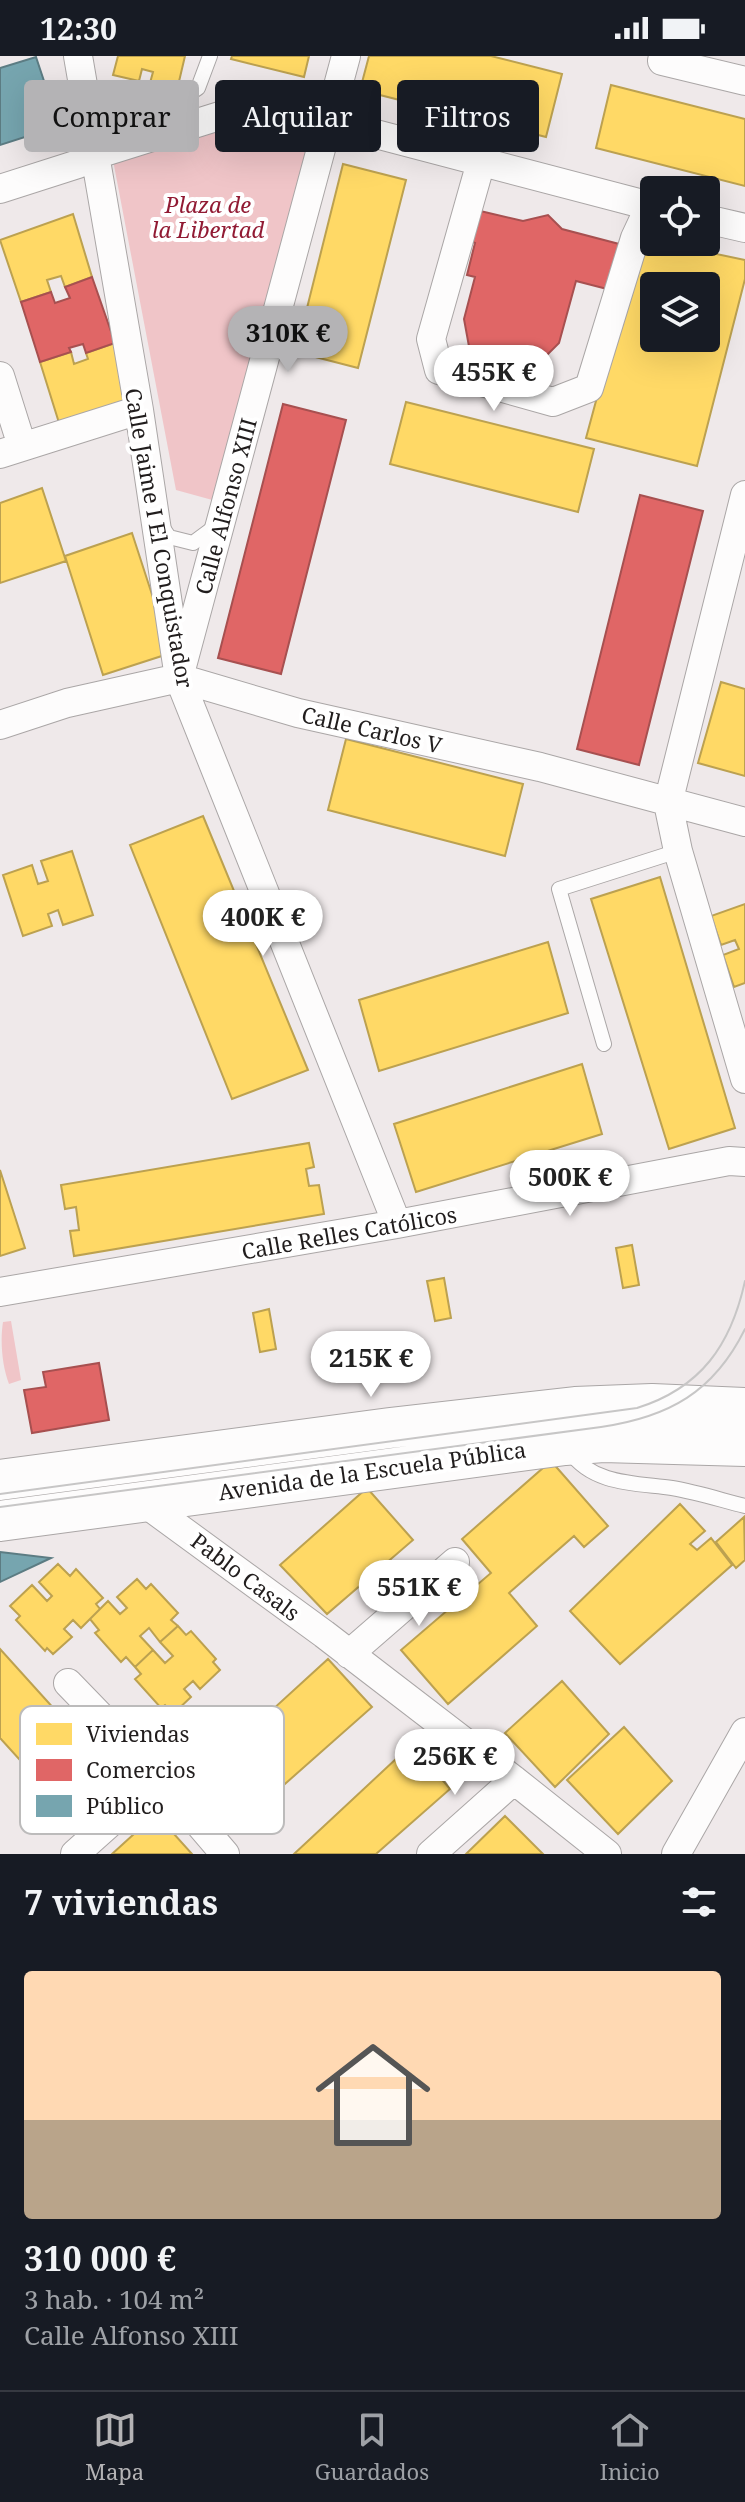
<!DOCTYPE html>
<html lang="es">
<head>
<meta charset="utf-8">
<style>
  body { margin:0; font-family:"Noto Serif",serif; background:#20242c; color:#f1f3f6; height:100vh; display:flex; flex-direction:column; font-size:30px; white-space:nowrap }
  * { box-sizing:border-box; margin:0 }
  p { font-size:26px; color:#9ea1a6 }
  .icon { flex:none; width:44px; height:44px; fill:none; stroke:currentColor; stroke-width:2; stroke-linecap:round; stroke-linejoin:round }
  .map { position:relative; height:1798px; overflow:hidden }
  .side { display:flex; flex-direction:column; background:#171b24; flex:1 }
  .side>* { flex:none }
  .guide { position:absolute; left:24px; top:24px; width:698px; height:72px; display:flex; gap:16px }
  .controls { position:absolute; left:640px; top:120px; display:grid; gap:16px }
  .controls a { display:grid; place-items:center; width:80px; height:80px; border-radius:8px; background:#171b24; box-shadow:0 8px 32px #0002; font-size:40px }
  .price { position:absolute; translate:-50% -68px; padding:0 18px; border-radius:28px; background:#fff; color:#222; font-size:26px; line-height:52px; filter:drop-shadow(0 2px 4px #0008) }
  .price::after { content:''; position:absolute; left:50%; top:48px; width:24px; height:18px; margin-left:-12px; background:inherit; clip-path:polygon(0 0,100% 0,50% 100%) }
  .price.active { background:#b4b3b5; color:#111 }
  ul { padding:0; list-style:none }
  li { display:grid; align-content:center; gap:16px; height:424px; padding:0 24px }
  li+li { border-top:2px solid #363941 }
  li span { display:grid; place-items:center; height:248px; border-radius:8px; color:#555 }
  li>.icon { margin-inline-start:auto }
  span .icon { width:144px; height:144px; fill:#fffc; stroke-width:1 }
  li b { font-size:34px }
  h2 { display:flex; justify-content:space-between; align-items:center; height:96px; padding:0 24px; font-size:34px }
  .pill { padding:0 28px; border-radius:8px; background:#171b24; box-shadow:0 8px 32px #0002; font-size:28px; line-height:72px }
  .pill.active { background:#b4b3b5; color:#111 }
  .status { display:flex; justify-content:space-between; align-items:center; height:56px; padding:0 40px; background:#171b24; direction:ltr }
  .status svg { height:22px; fill:currentColor }
  .tab-bar { display:flex; justify-content:space-around; align-items:center; height:112px; border-top:2px solid #363941; background:#171b24; font-size:22px; color:#9ea1a6 }
  .tab-bar a { display:grid; justify-items:center; gap:4px }
  .tab-bar .active { color:#b4b3b5 }
  .map>svg:first-child { display:block }
  .green { fill:#f0c5c8 }
  .homes { fill:#ffd966; stroke:#bca150; stroke-width:2; fill-rule:evenodd }
  .shops { fill:#e06666; stroke:#a75050; stroke-width:2 }
  .public { fill:#76a5af; stroke:#5c7c83; stroke-width:2 }
  .lines { fill:none; stroke-linecap:round; stroke-linejoin:round }
  .lane-casing { stroke:#aaa6a6; stroke-width:16 }
  .street-casing { stroke:#aaa6a6; stroke-width:30 }
  .secondary-casing { stroke:#aaa6a6; stroke-width:42 }
  .lane { stroke:#fdfcfc; stroke-width:14 }
  .street { stroke:#fdfcfc; stroke-width:28 }
  .secondary { stroke:#fdfcfc; stroke-width:40 }
  .tram { stroke:#c7c6c6; stroke-width:2 }
  .labels { text-anchor:middle; dominant-baseline:central; stroke-width:8; stroke-linejoin:round; paint-order:stroke }
  .park-label { font-size:22px; font-style:italic; fill:#911a33; stroke:#fff }
  .street-label { font-size:22px; fill:#211d1d; stroke:#fff }
  .key { fill:#fff; stroke:#bcbbbb; stroke-width:2 }
  .key-label { font-size:22px; fill:#211d1d }
</style>
</head>
<body>
<div class="status"><b>12:30</b><svg viewBox="0 0 49 12"><path d="M0 12V9h3v3zM5 12V6h3v6zM10 12V3h3v9zM15 12V0h3v12zM26 1h20v11H26zM47 4h2v5h-2z"/></svg></div>
<div class="map">
<svg width="745" height="1798" viewBox="0 0 745 1798">
  <rect width="100%" height="100%" fill="#efe9ea"/>
  <!-- green -->
  <path class="green" d="M246 65 318 71 216 445 176 434 112 99Z
    M11 1265 21 1324 9 1328C2 1310 0 1285 3 1266Z"/>
  <!-- homes -->
  <path class="homes" d="M118 0H185L177 34 150 27 153 16 142 13 139 25 113 19Z
    M232 0H309L304 21 231 3Z
    M369 0H491L562 18 546 81 360 34Z
    M611 29 745 63V130L596 92Z
    M343 108 406 124 358 312 296 296Z
    M73 158 92 221 65 231 61 220 47 224 51 236 21 246 0 184Z
    M640 182 745 204V223L697 410 586 382ZM654 230H706V282H654Z
    M115 287 134 347 60 370 40 306 71 296 74 308 88 303 86 297Z
    M406 346 594 393 578 456 390 408Z
    M42 432 66 505 0 527V447Z
    M132 477 171 597 103 619 65 500Z
    M721 626 745 633V720L698 707Z
    M346 683 523 728 505 800 328 754Z
    M203 760 308 1014 232 1043 130 789Z
    M72 795 93 859 63 869 58 854 48 858 52 870 23 880 3 819 32 809 38 828 48 825 41 805Z
    M660 821 735 1072 669 1093 591 843Z
    M745 848V927L734 931 723 899 739 893 735 884 721 889 711 860Z
    M548 886 568 957 379 1015 359 944Z
    M582 1008 602 1078 416 1136 394 1068Z
    M309 1087 314 1111 306 1113 309 1130 319 1129 324 1158 74 1200 70 1175 79 1174 76 1151 65 1153 61 1129Z
    M0 1114 25 1192 0 1200Z
    M632 1189 639 1229 623 1232 616 1192Z
    M444 1222 451 1262 435 1265 427 1225Z
    M269 1253 276 1293 260 1296 253 1257Z
    M551 1405 608 1470 584 1491 574 1480 509 1537 537 1570 448 1648 401 1594 491 1517 462 1483Z
    M367 1432 413 1484 327 1558 280 1509Z
    M680 1448 705 1475 690 1488 697 1494 711 1482 732 1509 620 1608 570 1555Z
    M744 1461 745 1504 736 1512 716 1486Z
    M58 1508 70 1520 76 1513 103 1542 96 1548 100 1553 81 1572 73 1564 64 1573 72 1581 53 1598 47 1592 45 1595 16 1564 20 1560 10 1550 32 1529 47 1545 52 1540 39 1526Z
    M137 1523 146 1533 151 1528 178 1557 171 1564 178 1570 160 1586 149 1572 140 1580 153 1594 135 1611 126 1601 121 1606 95 1577 99 1574 90 1563 108 1545 120 1558 127 1552 117 1541Z
    M178 1570 186 1579 191 1575 216 1603 213 1606 220 1614 200 1633 193 1625 184 1633 191 1641 173 1658 165 1649 161 1652 135 1623 141 1618 135 1611 153 1594 165 1607 173 1600 160 1586Z
    M0 1593 112 1717 68 1757 0 1682Z
    M328 1603 372 1651 234 1773 191 1728Z
    M562 1625 609 1678 555 1731 505 1677Z
    M624 1671 672 1725 618 1778 567 1724Z
    M412 1688 450 1733 376 1798H294Z
    M156 1758 192 1798H112Z
    M505 1760 543 1798H466Z"/>
  <!-- shops -->
  <path class="shops" d="M476 154 523 165 548 159 562 173 623 189 611 234 576 225 559 287 528 318 472 307 464 263 475 221 467 219 475 187 469 185Z
    M92 221 115 287 86 297 83 288 69 292 71 296 40 306 21 246 51 236 55 247 70 242 65 231Z
    M283 348 346 364 281 618 218 602Z
    M640 439 703 455 639 709 577 693Z
    M99 1307 109 1364 32 1377 24 1334 46 1331 43 1316Z"/>
  <!-- public -->
  <path class="public" d="M36 1 59 70 0 89V12Z
    M0 1496 51 1502 0 1526Z"/>
  <g class="lines">
    <defs>
      <path id="lane" d="M87 50 186 40 198 32 210 0
        M161 469 169 481 193 487 216 470
        M604 988 559 833 678 795
        M570 1396C593 1429 636 1427 672 1432 696 1436 721 1444 745 1450"/>
      <path id="street" d="M78 0 139 354 179 622 397 1168
        M663 0 662 5 745 25
        M481 106 431 283 439 314 553 346 589 332 635 182 650 150
        M0 133 78 108 95 99 245 52 330 66 654 151
        M706 163 745 172
        M0 320 22 390
        M0 398 139 354
        M745 439 668 747 678 795 745 1023
        M182 610 346 0
        M0 669 67 647 179 622 298 657 540 711 745 766
        M0 1236 397 1168 729 1105 745 1106
        M142 1445 324 1578 514 1724 607 1798
        M349 1598 455 1506
        M68 1627 160 1722 225 1798
        M75 1798 160 1722
        M431 1798 514 1724
        M676 1798 745 1676"/>
      <path id="secondary" d="M0 1424 390 1372 575 1351 652 1348 745 1352
        M0 1465 565 1389 603 1386 745 1390"/>
    </defs>
    <!-- lane casing -->
    <use href="#lane" class="lane-casing"/>
    <!-- street casing -->
    <use href="#street" class="street-casing"/>
    <!-- secondary casing -->
    <use href="#secondary" class="secondary-casing"/>
    <!-- lane -->
    <use href="#lane" class="lane"/>
    <!-- street -->
    <use href="#street" class="street"/>
    <!-- secondary -->
    <use href="#secondary" class="secondary"/>
    <!-- tram -->
    <path class="tram" d="M0 1438 637 1352C701 1332 731 1289 745 1225
      M0 1451 601 1371C669 1361 714 1336 745 1273"/>
  </g>
  <g class="labels">
    <!-- park labels -->
    <g class="park-label">
      <text x="208" y="148">Plaza de<tspan x="208" dy="25">la Libertad</tspan></text>
    </g>
    <!-- street labels -->
    <g class="street-label">
      <text transform="translate(225 450) rotate(-75)">Calle Alfonso XIII</text>
      <text transform="translate(160 482) rotate(80)">Calle Jaime I El Conquistador</text>
      <text transform="translate(372 673) rotate(13)">Calle Carlos V</text>
      <text transform="translate(349 1176) rotate(-10)">Calle Relles Católicos</text>
      <text transform="translate(372 1414) rotate(-8)">Avenida de la Escuela Pública</text>
      <text transform="translate(246 1520) rotate(37)">Pablo Casals</text>
    </g>
  </g>
  <!-- legend -->
  <rect x="20" y="1650" width="264" height="128" rx="12" class="key"/>
  <rect x="36" y="1667" width="36" height="22" fill="#ffd966"/>
  <rect x="36" y="1703" width="36" height="22" fill="#e06666"/>
  <rect x="36" y="1739" width="36" height="22" fill="#76a5af"/>
  <g class="key-label">
    <text x="86" y="1686">Viviendas</text>
    <text x="86" y="1722">Comercios</text>
    <text x="86" y="1758">Público</text>
  </g>
</svg>
<div class="controls">
<a><svg class="icon" aria-label="locate" viewBox="0 0 24 24"><circle cx="12" cy="12" r="6"/><path d="M12 2v4M12 18v4M2 12h4M18 12h4"/></svg></a>
<a><svg class="icon" aria-label="layers" viewBox="0 0 24 24"><path d="M12 4l9 5-9 5-9-5zM3 14l9 5 9-5"/></svg></a>
</div>
<b class="price active" style="left:288px;top:318px">310K €</b>
<b class="price" style="left:494px;top:357px">455K €</b>
<b class="price" style="left:263px;top:902px">400K €</b>
<b class="price" style="left:570px;top:1162px">500K €</b>
<b class="price" style="left:371px;top:1343px">215K €</b>
<b class="price" style="left:419px;top:1572px">551K €</b>
<b class="price" style="left:455px;top:1741px">256K €</b>
<div class="guide">
<a class="pill active">Comprar</a>
<a class="pill">Alquilar</a>
<a class="pill">Filtros</a>
</div>
</div>
<section class="side">
<h2>7 viviendas<svg class="icon" aria-label="filters" viewBox="0 0 24 24"><path d="M4 7h16M4 17h16"/><circle cx="9" cy="7" r="2"/><circle cx="15" cy="17" r="2"/></svg></h2>
<ul>
<li><span style="background:linear-gradient(#ffd9b3 60%,#b9a48a 0)"><svg class="icon" aria-label="home" viewBox="0 0 24 24"><path d="M3 11l9-7 9 7M6 9v11h12V9"/></svg></span><div><b>310 000 €</b><p>3 hab. · 104 m²</p><p>Calle Alfonso XIII</p></div></li>
</ul>
</section>
<nav class="tab-bar">
<a class="active"><svg class="icon" aria-label="map" viewBox="0 0 24 24"><path d="M3 6l6-2 6 2 6-2v14l-6 2-6-2-6 2zM9 4v14M15 6v14"/></svg>Mapa</a>
<a><svg class="icon" aria-label="saved" viewBox="0 0 24 24"><path d="M7 4h10v16l-5-4-5 4z"/></svg>Guardados</a>
<a><svg class="icon" aria-label="home" viewBox="0 0 24 24"><path d="M3 11l9-7 9 7M6 9v11h12V9"/></svg>Inicio</a>
</nav>
</body>
</html>
